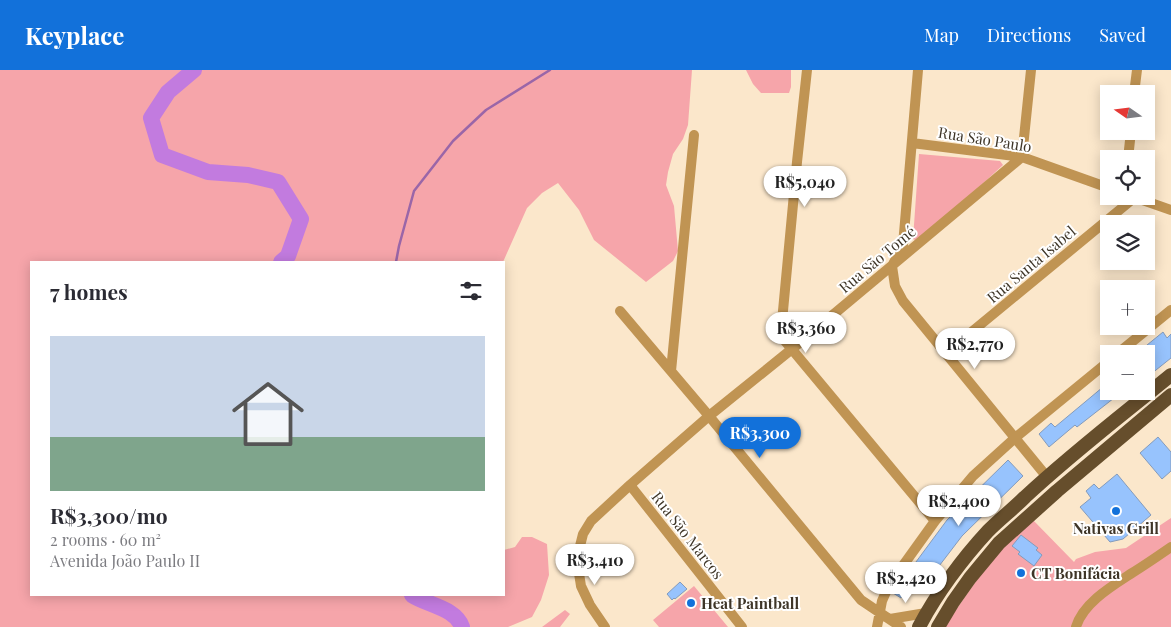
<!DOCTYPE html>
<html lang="en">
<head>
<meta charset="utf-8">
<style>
  body { margin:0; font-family:"Playfair Display",serif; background:#f7f7f7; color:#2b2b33; height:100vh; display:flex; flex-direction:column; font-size:19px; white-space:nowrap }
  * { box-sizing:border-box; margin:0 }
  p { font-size:16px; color:#7c7c81 }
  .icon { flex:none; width:28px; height:28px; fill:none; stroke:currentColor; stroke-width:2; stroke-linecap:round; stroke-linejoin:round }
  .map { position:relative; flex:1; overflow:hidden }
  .side { position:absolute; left:30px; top:191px; width:475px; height:335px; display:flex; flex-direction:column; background:#fff; border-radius:0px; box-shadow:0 2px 12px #0003 }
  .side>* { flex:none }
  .needle { width:32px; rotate:284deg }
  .controls { position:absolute; left:1100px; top:15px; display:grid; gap:10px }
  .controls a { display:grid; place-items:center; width:55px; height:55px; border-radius:0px; background:#fff; box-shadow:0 2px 12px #0003; font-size:25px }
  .price { position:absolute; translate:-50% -42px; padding:0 11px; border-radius:18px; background:#fff; color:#222; font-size:16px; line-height:32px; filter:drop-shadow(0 1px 2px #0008) }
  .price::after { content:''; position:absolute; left:50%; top:30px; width:15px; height:11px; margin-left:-8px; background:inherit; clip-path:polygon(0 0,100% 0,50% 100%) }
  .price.selected { background:#1271da; color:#fff }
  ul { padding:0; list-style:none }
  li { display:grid; align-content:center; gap:10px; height:265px; padding:0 20px }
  li span { display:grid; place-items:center; height:155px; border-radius:0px; color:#555 }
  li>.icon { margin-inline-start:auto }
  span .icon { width:90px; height:90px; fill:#fffc; stroke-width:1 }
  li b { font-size:21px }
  h2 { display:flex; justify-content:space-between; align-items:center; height:60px; padding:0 20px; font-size:21px }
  header { display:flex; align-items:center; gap:30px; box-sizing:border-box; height:70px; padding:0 25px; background:#1271da; color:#fff }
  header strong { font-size:24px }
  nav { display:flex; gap:28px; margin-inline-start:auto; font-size:18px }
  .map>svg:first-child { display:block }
  .green { fill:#f6a5aa }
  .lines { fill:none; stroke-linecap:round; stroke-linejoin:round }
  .stream { stroke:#9a66a8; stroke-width:2.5 }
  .river { stroke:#c27bdf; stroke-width:16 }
  .building { fill:#97c3fd; stroke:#849bbb }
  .minor { stroke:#c09453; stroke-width:10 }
  .trunk { stroke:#664e2c; stroke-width:14 }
  .poi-dot { fill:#1271da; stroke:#fff; stroke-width:2 }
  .labels { text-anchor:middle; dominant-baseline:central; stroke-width:4; stroke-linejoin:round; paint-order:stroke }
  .street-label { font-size:15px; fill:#3e3527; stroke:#fff }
  .poi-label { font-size:15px; font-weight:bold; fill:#3e3527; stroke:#fff; text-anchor:start }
</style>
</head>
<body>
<header>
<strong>Keyplace</strong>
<nav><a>Map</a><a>Directions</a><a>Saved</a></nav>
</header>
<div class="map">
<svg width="1171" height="557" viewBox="0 0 1171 557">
  <rect width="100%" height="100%" fill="#fbe7cb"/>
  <!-- green -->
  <path class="green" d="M0 0H692L688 55 683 69 673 84 668 102 666 115 674 136 678 181 673 191 646 212 594 170 579 140 558 113 542 123 527 138 503 192H31V525H504V480L515 477 522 467H532L547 474 549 505 541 530 532 547 508 557H0Z
    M746 0H791V17L789 23H761L753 14Z
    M919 84 1000 91 1003 95 919 172 913 169Z
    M1171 448V557H944L997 481 1032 449 1074 492 1076 489 1095 482 1126 478Z
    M694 516 728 557H659L653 550Z
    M565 540 570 544 560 557H542Z"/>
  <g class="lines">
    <!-- stream -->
    <path class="stream" d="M396 192 399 176 414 121 453 71 486 40 550 0"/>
    <!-- river -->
    <path class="river" d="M194 0 168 22 151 48 162 85 208 102 248 105 278 112 301 149 288 186 281 192
      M412 525C427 535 456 538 462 557"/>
  </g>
  <!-- building -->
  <path class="building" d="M1163 262 1167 268 1171 264V288L1146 308V284H1136Z
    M1109 312V321H1123L1077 357 1075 355 1049 377 1039 364 1051 353 1055 357Z
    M1158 367 1171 382V401L1162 409 1140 383Z
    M1008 390 1023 406 962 466 920 521 911 513 901 528 893 523 947 450Z
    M1117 404 1151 445 1123 469 1110 472 1080 437 1091 428 1086 421 1094 414 1099 419Z
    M1021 465 1038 478 1036 480 1042 485 1034 496 1018 484 1020 482 1012 476Z
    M680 512 687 519 675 529 674 528 672 530 667 524Z"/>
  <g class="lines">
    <!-- minor -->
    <path class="minor" d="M807 0 797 92 781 262 785 271 935 451
      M918 0 903 175 892 196 895 216 903 231 1047 407
      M1134 24 1137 0
      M912 73 1022 87 1109 118
      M1128 89 1131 61
      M1131 126 1171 140
      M620 241 709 346 861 530 901 557
      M946 283 1134 128
      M1117 284 1171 240
      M671 301 694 65
      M630 415 742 557
      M890 549 926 543
      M605 557 590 535 581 516 578 497 580 476 583 464 591 451 630 415 709 346 792 279 1022 87 1031 0
      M877 557 882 531 889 515 935 451 973 406 1015 368 1109 291
      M1076 557C1083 533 1112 516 1132 503 1145 495 1158 486 1171 477"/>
    <!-- trunk -->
    <path class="trunk" d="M919 557C936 524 963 488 988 461 1000 449 1013 439 1025 427 1071 384 1122 345 1171 305
      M938 557 953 532 970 508 999 473 1057 421 1171 325"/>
  </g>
  <!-- markers -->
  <g class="poi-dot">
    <circle cx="1116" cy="441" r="5"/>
    <circle cx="1021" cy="503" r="5"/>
    <circle cx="691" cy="533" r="5"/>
  </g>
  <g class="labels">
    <!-- street labels -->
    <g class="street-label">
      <text transform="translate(985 69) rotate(9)">Rua São Paulo</text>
      <text transform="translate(877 189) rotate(-40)">Rua São Tomé</text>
      <text transform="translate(1031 194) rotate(-40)">Rua Santa Isabel</text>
      <text transform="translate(688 465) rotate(52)">Rua São Marcos</text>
    </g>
    <!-- poi labels -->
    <g class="poi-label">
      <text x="1116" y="458" text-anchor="middle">Nativas Grill</text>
      <text x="1031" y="503">CT Bonifácia</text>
      <text x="701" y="533">Heat Paintball</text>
    </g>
  </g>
</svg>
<div class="controls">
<a><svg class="needle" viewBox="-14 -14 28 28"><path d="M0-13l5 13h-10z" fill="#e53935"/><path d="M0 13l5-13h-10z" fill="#7c7c81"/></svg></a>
<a><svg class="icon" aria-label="locate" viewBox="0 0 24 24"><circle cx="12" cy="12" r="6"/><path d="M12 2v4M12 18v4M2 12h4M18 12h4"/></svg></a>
<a><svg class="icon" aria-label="layers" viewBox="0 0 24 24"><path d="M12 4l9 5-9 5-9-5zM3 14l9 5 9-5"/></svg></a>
<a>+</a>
<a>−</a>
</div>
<b class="price" style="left:805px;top:138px">R$5,040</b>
<b class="price" style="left:806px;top:284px">R$3,360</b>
<b class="price" style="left:975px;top:300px">R$2,770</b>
<b class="price selected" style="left:760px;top:389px">R$3,300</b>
<b class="price" style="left:959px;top:457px">R$2,400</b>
<b class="price" style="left:595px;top:516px">R$3,410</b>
<b class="price" style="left:906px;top:534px">R$2,420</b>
<section class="side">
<h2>7 homes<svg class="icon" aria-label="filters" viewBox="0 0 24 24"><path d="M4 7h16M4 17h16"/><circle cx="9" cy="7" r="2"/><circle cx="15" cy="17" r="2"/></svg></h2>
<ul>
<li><span style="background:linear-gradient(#c9d6e8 65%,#7fa58c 0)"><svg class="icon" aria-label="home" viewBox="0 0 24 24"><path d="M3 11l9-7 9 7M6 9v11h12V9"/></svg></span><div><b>R$3,300/mo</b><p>2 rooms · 60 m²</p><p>Avenida João Paulo II</p></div></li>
</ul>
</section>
</div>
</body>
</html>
